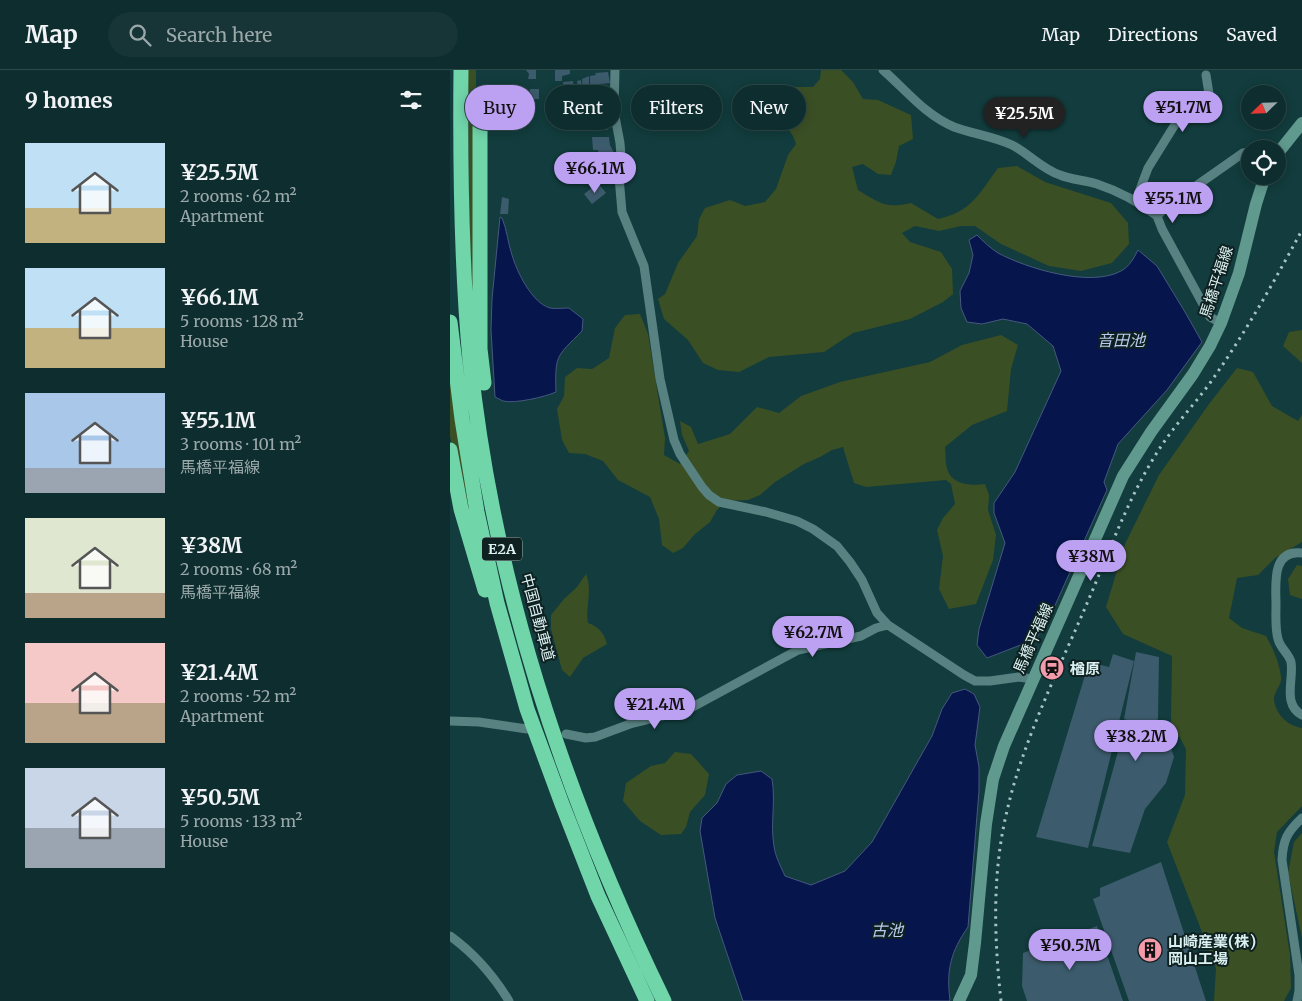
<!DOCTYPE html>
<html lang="en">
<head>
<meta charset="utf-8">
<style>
  body { margin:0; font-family:Merriweather,"Noto Sans JP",serif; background:#173536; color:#f1f3f6; height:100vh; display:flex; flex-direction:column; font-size:19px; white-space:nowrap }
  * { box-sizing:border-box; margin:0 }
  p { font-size:16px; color:#9ba8aa }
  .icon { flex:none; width:28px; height:28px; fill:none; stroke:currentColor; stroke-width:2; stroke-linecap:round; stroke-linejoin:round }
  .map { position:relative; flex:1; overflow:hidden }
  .side { display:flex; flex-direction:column; background:#0e2d2e; width:450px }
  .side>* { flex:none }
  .guide { position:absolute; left:15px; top:15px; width:475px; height:45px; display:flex; gap:10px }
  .needle { width:32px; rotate:247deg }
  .fabs { position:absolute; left:791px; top:15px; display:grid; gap:10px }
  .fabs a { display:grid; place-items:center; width:45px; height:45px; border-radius:50%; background:#0e2d2e; box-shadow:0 2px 12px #0003,0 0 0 1px #2e494a; font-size:25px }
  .price { position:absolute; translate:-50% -42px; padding:0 11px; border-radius:18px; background:#bca0f2; color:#111; font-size:16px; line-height:32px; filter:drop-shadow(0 1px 2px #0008) }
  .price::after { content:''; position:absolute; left:50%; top:30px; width:15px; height:11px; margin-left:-8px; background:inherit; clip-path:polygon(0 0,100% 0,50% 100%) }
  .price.selected { background:#222; color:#fff }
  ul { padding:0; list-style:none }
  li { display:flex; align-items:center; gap:15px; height:125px; padding:0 25px }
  li span { display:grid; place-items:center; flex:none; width:140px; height:100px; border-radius:0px; color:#555 }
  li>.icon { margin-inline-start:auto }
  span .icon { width:60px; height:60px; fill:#fffc; stroke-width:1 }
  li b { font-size:21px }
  h2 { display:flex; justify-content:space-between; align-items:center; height:60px; padding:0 25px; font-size:21px }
  .chip { padding:0 18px; border-radius:22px; background:#0e2d2e; box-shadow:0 2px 12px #0003,0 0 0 1px #2e494a; font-size:18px; line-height:45px }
  .chip.selected { background:#bca0f2; color:#111 }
  header { display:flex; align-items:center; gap:30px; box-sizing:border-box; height:70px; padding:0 25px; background:#0e2d2e; border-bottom:1px solid #2e494a }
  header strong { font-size:24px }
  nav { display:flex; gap:28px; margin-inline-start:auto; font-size:18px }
  .search { width:350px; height:45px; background:#173536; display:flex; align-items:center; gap:12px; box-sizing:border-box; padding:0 18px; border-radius:28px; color:#9ba8aa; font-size:19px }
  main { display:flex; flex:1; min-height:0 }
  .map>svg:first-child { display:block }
  .green { fill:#3b4f25 }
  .water { fill:#06164c; stroke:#46587e }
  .building { fill:#3c5b6c }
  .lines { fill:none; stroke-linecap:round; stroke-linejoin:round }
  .street { stroke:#588182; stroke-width:9 }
  .secondary { stroke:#609a8e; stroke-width:12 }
  .highway { stroke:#71d5aa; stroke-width:15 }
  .rail { stroke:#a8c3c3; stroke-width:3; stroke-dasharray:2.5 5; stroke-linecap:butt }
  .labels { text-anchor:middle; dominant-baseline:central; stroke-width:4; stroke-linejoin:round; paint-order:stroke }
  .shield { fill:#0f2020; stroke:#9eb2b2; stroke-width:1 }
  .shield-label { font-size:14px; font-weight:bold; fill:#dbf1f1 }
  .street-label { font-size:15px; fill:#dbf1f1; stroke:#0f2020 }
  .poi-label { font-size:15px; font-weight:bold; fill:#dbf1f1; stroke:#0f2020; text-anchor:start }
  .water-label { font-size:16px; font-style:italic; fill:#bacbef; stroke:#0f2020 }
</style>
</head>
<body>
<header>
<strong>Map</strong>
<div class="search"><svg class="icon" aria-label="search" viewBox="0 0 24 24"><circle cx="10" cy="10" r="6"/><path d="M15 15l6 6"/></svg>Search here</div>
<nav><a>Map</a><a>Directions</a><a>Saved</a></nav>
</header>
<main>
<section class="side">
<h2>9 homes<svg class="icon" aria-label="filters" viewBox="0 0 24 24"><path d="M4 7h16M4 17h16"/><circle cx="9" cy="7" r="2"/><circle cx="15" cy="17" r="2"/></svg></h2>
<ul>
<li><span style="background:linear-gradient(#bfe0f5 65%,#c2b280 0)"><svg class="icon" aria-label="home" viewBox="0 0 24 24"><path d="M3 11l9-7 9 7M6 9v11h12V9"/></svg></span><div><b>¥25.5M</b><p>2 rooms · 62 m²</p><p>Apartment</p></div></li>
<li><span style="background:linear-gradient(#bfe0f5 60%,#c2b280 0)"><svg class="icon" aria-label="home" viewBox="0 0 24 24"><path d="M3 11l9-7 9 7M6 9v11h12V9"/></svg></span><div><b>¥66.1M</b><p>5 rooms · 128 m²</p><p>House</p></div></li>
<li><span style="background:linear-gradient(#a9c7e8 75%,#9aa5b1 0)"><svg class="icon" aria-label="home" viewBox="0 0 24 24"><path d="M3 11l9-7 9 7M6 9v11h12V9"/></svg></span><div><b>¥55.1M</b><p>3 rooms · 101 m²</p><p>馬橋平福線</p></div></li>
<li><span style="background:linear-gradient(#dfe7d0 75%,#b9a48a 0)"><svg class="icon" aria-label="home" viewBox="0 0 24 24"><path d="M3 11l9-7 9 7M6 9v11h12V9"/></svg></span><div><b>¥38M</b><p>2 rooms · 68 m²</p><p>馬橋平福線</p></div></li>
<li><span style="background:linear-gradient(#f6c9c9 60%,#b9a48a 0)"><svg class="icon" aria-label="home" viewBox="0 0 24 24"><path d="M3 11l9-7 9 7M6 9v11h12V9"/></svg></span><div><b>¥21.4M</b><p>2 rooms · 52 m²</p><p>Apartment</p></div></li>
<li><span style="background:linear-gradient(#c9d6e8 60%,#9aa5b1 0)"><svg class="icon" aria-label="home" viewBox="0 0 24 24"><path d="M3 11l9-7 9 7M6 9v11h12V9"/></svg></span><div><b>¥50.5M</b><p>5 rooms · 133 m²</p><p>House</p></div></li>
</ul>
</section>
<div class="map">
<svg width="852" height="931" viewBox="0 0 852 931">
  <rect width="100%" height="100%" fill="#123c3d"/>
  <!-- green -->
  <path class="green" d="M18 0H26V267L19 167Z
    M371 0H391L403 12 413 29 428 30 461 45 463 69 449 76 446 92 441 105 428 104 413 94 402 97 408 120C430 133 435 139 461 133L488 149C521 142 529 124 548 98L567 96 595 112 661 133 678 153 679 174 662 193 631 201 599 196 551 174 525 156H511L489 161 465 156 452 163 460 172 491 182 502 199 503 224 493 232 460 249 403 263 374 282 319 287 289 302 268 300 253 293 238 270 214 249 208 229 215 224 228 193 247 166 249 149 255 138 280 130 295 136 315 132 326 119 338 85 346 74 343 66 328 44 330 26 340 17H363L370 9Z
    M190 244 198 264 215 368 214 385 230 394 239 381 232 365 230 351 241 357 248 374 280 364 307 337 329 343 351 326 390 312 480 292 512 275 551 265 568 275 561 299 557 341 522 355 495 377C496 384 495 392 497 398 501 415 521 416 535 414L539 425 538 440 546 465 543 490 526 534 499 539 489 519 493 486 487 460 493 448 505 434 501 414 496 410 416 417 404 413 393 377 382 380 370 387 354 394 325 412 310 425 298 430 276 431 267 440 260 452 244 465 233 478 223 483 212 475 209 449 200 427 168 410 153 391 135 384 119 383 112 370 107 339 114 326 115 307 127 298 142 299 159 288 165 258 175 245Z
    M852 260V293L833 276 839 262Z
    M787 298 803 302 822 336 848 351 852 345V472L825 488 808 505 787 508 779 548 792 558 816 566C823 579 829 591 831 607 832 615 824 621 824 629 825 644 838 656 852 658V736L827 762 824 782 840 885 841 918 834 931H764L766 898 717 772 735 725 736 679 721 651 722 586 673 564 656 537 675 474 709 405 759 334Z
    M0 306 20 447 6 396 0 366Z
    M847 495 852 496V529L840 525 838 509Z
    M136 504C143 520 135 537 138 553 148 556 155 564 157 574L133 588 120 607 112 600 101 559V545L114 529 127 517Z
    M225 682 241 684 259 704 255 725 240 742 236 757 231 764 211 765 190 751 173 731 176 713 201 696 215 693Z
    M852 763V868L838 803 844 772Z"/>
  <!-- water -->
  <path class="water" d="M50 147 52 148C57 160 58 173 62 185 67 202 82 233 100 238 105 239 113 238 119 238L133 249 132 261C106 287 105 285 106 322 95 327 64 334 53 331 50 330 48 328 45 327L41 260 42 229Z
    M527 165C533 171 540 178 548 183 576 198 640 218 671 201 679 197 684 188 688 180L707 196 735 242 752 272 717 320 668 374 654 412 657 420 602 542 586 569 537 588 527 575 529 559 555 473 544 443V433L565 402 611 301 603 276 577 254 553 249 532 254 517 252 511 238 510 221 519 203 523 185 519 170Z
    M515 619 524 624 530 637 525 675 529 697V721L518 857C501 881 496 900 500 930L499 931H293L265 848 250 761 252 748 267 733 276 714 287 705 311 701 322 709C326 732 320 754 324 776 325 786 331 797 335 806L361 815 395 801 422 772 482 666 492 639 502 623Z"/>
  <!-- building -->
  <path class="building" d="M76 0H86V9H78L79 4Z
    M105 0H120V4L112 6V11H105Z
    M158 2 160 13 140 15V6L146 5 145 3Z
    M139 6V16L151 15V18H153V38H148V40H136L135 32 141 31V27H131L130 18 128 19 127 11 131 10 133 23 132 9Z
    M123 11 125 33 115 34 113 12Z
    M80 19H89V29H80Z
    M149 53H158V60H149Z
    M142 67H159L160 75 164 83 165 92 154 95V93H150L148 80H143Z
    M122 86 127 104 115 109 109 90Z
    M128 105 129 108 118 114 115 110Z
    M148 113 156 123 142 134 134 124Z
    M52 127 59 129 58 144H50Z
    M686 582 709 587 708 649 701 657 715 660 724 687 716 713 695 739 680 783 642 776 676 652 698 656 674 649Z
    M663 584 684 591 638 778 586 767 639 592 659 597Z
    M711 792 756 931H679L643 829 650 826V818Z
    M647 856 673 931H577L572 916 573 883Z"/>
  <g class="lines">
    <!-- street -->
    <path class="street" d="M165 0 164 41 170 73 171 86 169 107 172 142 194 196 210 309 224 370 230 384 252 417 259 425 269 432 316 442 347 451 363 459 387 476 400 492 412 510 427 543 438 555 514 605 525 611H540L569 607 582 609
      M433 0C456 20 475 45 504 57 523 64 543 66 562 75 578 83 592 99 610 105 622 110 635 110 647 114 668 121 689 132 707 146
      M686 130 698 98 729 48 736 41 760 30 756 5
      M771 253 760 247 712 159 707 146 716 137 793 83 800 82
      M852 483C821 479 826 515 826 535 826 546 825 558 828 569 830 578 839 584 841 592 844 610 832 634 852 645
      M0 651 29 652 77 659
      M116 664 136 668 145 667 180 654 237 640 348 580 411 566 426 558 438 555
      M0 866C25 884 43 905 59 931
      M847 931 849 921V905L832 790C833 770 837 762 852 748"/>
    <!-- secondary -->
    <path class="secondary" d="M828 83 852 53
      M509 931 521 905 525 873 536 754 543 709 554 676 673 406 701 362 743 304 760 276 771 253 789 203 806 134 815 106"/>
    <!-- highway -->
    <path class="highway" d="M11 0C10 97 11 194 20 290 43 514 116 730 214 931
      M30 57V279L34 313
      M0 252 12 349 27 442 47 533 77 639 112 734 148 826 197 931
      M0 380 11 439 35 520"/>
    <!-- rail -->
    <path class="rail" d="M551 931C544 867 542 803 557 741 573 670 610 597 638 531 660 480 678 428 708 381 723 357 743 336 760 313 794 265 824 212 852 160"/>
  </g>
  <!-- icons -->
  <defs>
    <symbol id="station-disc" viewBox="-11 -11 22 22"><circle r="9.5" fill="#f39aab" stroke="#0f2020"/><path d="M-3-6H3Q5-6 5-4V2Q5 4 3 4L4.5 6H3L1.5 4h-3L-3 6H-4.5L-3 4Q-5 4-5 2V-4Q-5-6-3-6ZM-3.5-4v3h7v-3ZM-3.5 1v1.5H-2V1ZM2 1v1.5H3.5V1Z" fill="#111"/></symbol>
    <symbol id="building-disc" viewBox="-11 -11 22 22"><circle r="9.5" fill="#f39aab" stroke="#0f2020"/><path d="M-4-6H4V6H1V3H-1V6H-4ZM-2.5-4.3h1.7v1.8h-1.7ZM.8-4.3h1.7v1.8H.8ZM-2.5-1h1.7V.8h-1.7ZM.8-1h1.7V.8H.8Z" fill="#111"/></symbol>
  </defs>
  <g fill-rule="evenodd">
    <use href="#station-disc" x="588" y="584" width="28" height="28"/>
    <use href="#building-disc" x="686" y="866" width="28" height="28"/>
  </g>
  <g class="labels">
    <!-- shield labels -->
    <rect class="shield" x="32" y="467.5" width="40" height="23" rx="4"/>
    <g class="shield-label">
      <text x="52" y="479">E2A</text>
    </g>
    <!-- street labels -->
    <g class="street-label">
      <text transform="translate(766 212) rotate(-72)">馬橋平福線</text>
      <text transform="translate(88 547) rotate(75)">中国自動車道</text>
      <text transform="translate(583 568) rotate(-66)">馬橋平福線</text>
    </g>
    <!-- poi labels -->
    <g class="poi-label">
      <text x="620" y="598">楢原</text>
      <text x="718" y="871">山崎産業(株)<tspan x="718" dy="17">岡山工場</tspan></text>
    </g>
    <!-- water labels -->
    <g class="water-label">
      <text x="671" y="270">音田池</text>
      <text x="437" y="860">古池</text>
    </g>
  </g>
</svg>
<div class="fabs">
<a><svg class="needle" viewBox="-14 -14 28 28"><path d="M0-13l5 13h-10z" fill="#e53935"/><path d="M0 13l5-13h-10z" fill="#9ba8aa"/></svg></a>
<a><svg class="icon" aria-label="locate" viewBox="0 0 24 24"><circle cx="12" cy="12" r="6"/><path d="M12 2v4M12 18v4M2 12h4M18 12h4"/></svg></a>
</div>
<b class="price" style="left:733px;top:63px">¥51.7M</b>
<b class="price selected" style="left:574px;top:69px">¥25.5M</b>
<b class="price" style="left:145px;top:124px">¥66.1M</b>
<b class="price" style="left:723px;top:154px">¥55.1M</b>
<b class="price" style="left:641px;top:512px">¥38M</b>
<b class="price" style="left:363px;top:588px">¥62.7M</b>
<b class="price" style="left:205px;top:660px">¥21.4M</b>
<b class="price" style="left:686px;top:692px">¥38.2M</b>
<b class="price" style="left:620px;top:901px">¥50.5M</b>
<div class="guide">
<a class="chip selected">Buy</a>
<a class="chip">Rent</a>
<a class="chip">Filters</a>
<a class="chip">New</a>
</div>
</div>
</main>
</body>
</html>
